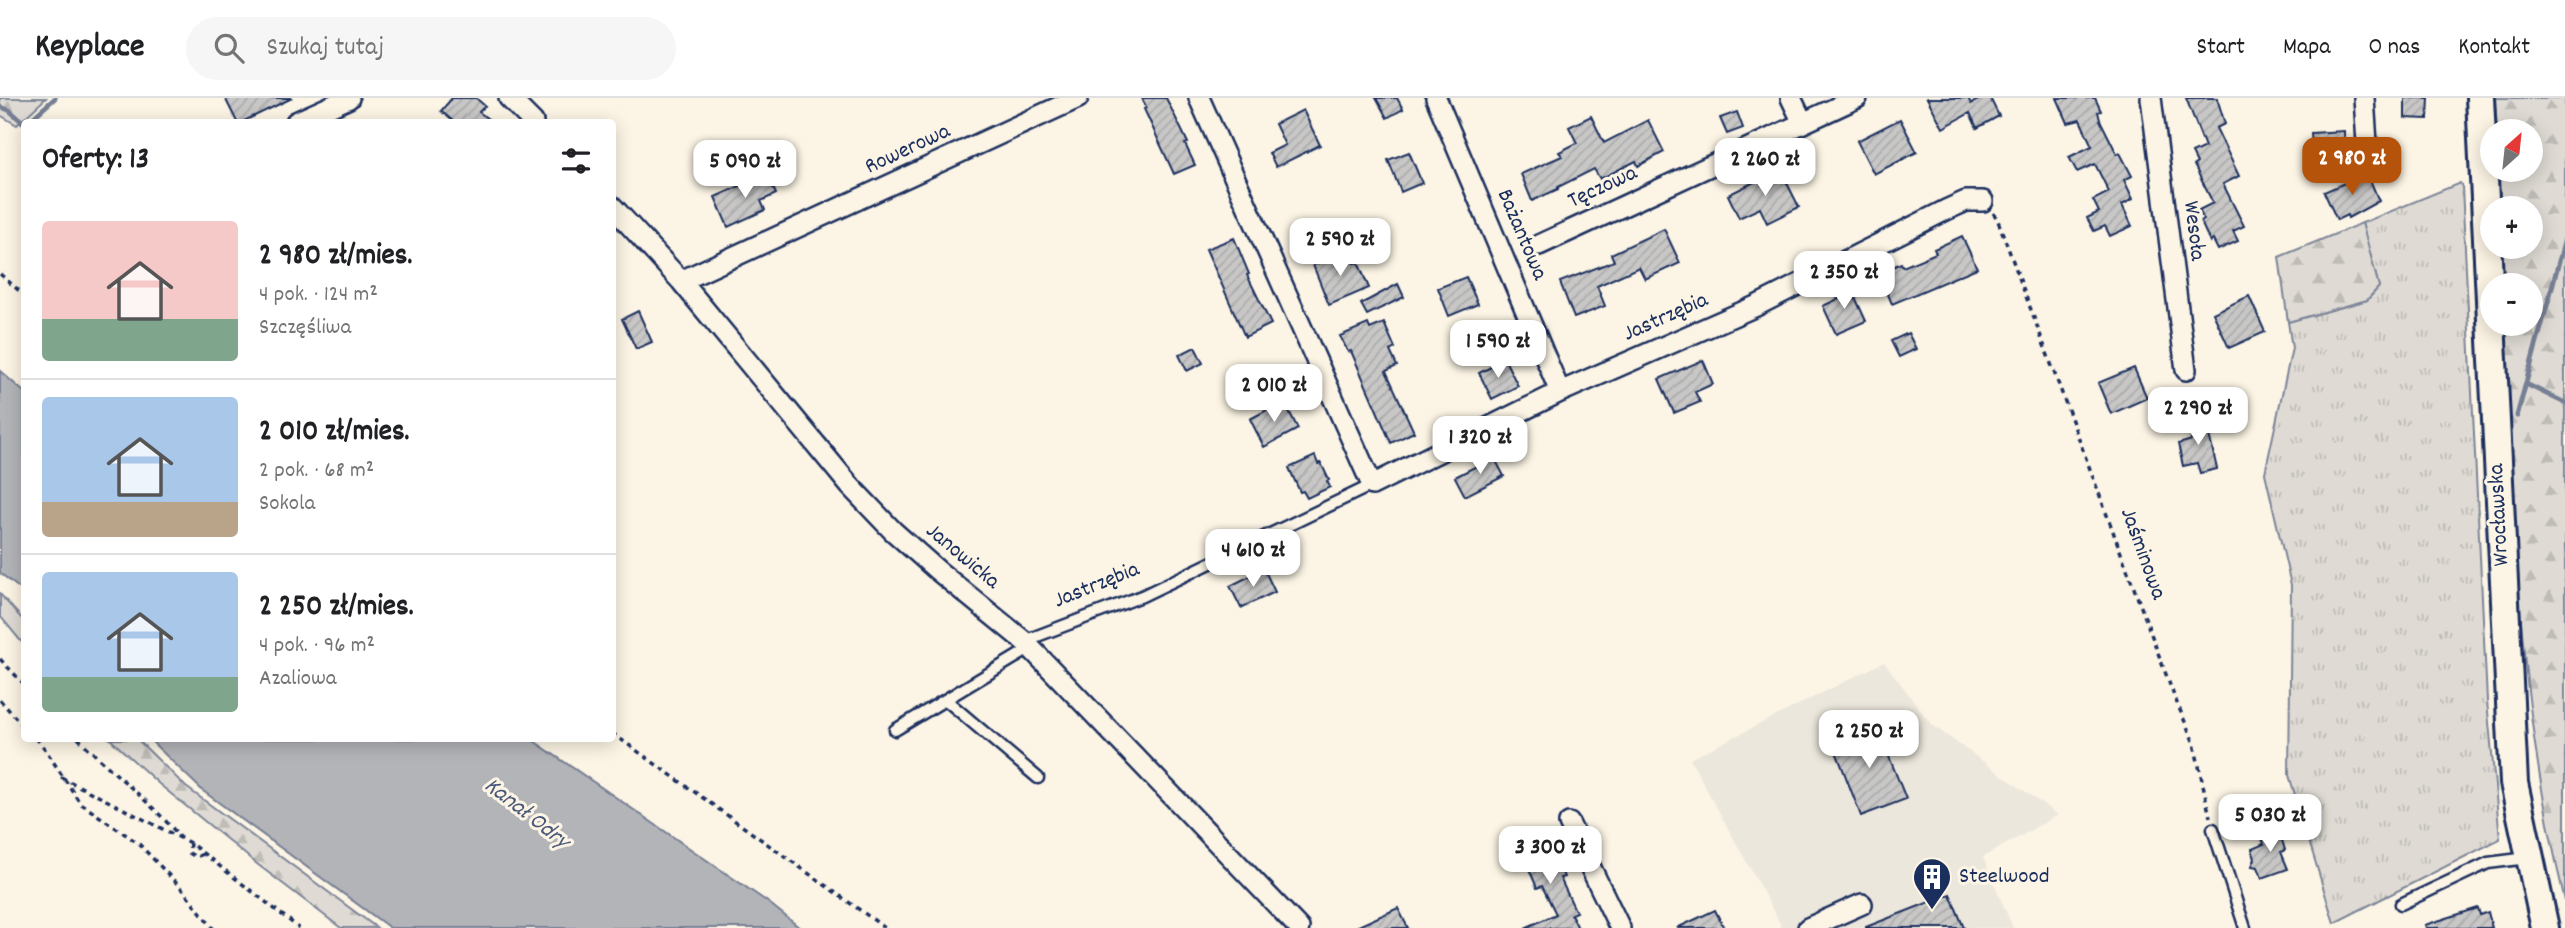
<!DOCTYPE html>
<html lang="pl">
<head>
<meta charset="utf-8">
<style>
  body { margin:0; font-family:Dekko,sans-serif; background:#f6f6f6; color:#202124; height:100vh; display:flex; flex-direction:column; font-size:26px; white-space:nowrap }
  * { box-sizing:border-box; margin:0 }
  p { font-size:23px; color:#757577 }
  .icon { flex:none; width:38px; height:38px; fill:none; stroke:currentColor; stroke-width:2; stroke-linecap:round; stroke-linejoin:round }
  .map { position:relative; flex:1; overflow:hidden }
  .panel { position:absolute; left:21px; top:21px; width:595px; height:623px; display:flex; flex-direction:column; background:#fff; border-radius:7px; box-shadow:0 4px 18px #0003 }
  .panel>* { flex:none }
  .needle { width:46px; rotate:27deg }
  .buttons { position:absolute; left:2480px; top:21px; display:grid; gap:14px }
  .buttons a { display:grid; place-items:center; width:63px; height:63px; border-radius:50%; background:#fff; box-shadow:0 4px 18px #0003; font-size:35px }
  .price { position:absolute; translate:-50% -60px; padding:0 16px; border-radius:14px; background:#fff; color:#222; font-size:23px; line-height:46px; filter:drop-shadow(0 2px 4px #0008) }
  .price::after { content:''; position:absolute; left:50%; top:42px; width:21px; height:16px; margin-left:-10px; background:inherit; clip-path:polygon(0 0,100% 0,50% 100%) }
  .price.on { background:#b45309; color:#fff }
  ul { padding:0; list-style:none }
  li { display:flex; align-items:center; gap:21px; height:175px; padding:0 21px }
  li+li { border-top:2px solid #e0e0e0 }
  li span { display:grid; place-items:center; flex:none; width:196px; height:140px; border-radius:7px; color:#555 }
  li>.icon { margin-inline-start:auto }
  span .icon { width:84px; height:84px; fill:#fffc; stroke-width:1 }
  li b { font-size:30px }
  h2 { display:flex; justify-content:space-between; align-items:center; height:84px; padding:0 21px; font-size:30px }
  header { display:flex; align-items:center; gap:42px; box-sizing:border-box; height:98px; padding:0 35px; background:#fff; border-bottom:2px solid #e0e0e0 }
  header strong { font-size:33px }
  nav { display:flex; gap:38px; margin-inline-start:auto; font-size:24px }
  .search { width:490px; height:63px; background:#f6f6f6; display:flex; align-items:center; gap:18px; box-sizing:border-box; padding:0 24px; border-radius:38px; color:#757577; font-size:26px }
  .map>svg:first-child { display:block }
  .built { fill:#ece7dc }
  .grass { fill:url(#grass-tufts); stroke:#7d8599; stroke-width:2 }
  .forest { fill:url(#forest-firs); stroke:#7d8599; stroke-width:2 }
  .water { fill:#b2b4b8; stroke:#767f94; stroke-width:2 }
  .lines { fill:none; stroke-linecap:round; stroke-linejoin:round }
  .stream { stroke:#767f94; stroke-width:5 }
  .building { fill:url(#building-hatch); stroke:#1b2f5e; stroke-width:2 }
  .service-casing { stroke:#1b2f5e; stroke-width:15 }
  .minor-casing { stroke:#1b2f5e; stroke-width:24 }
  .secondary-casing { stroke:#1b2f5e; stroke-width:32 }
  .path { stroke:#1b2f5e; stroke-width:3.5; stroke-dasharray:5 5; stroke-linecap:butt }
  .service { stroke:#fcf5e5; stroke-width:10 }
  .minor { stroke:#fcf5e5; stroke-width:19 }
  .secondary { stroke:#fcf5e5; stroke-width:26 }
  .labels { text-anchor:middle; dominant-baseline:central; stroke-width:6; stroke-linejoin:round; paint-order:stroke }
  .street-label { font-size:23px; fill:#1b2f5e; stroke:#fcf5e5 }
  .poi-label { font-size:23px; fill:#1b2f5e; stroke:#fcf5e5; text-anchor:start }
  .water-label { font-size:24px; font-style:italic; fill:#485779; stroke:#fcf5e5 }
</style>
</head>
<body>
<header>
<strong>Keyplace</strong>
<div class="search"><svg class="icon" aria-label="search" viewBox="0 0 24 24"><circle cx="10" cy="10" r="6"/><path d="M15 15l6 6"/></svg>Szukaj tutaj</div>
<nav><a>Start</a><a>Mapa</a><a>O nas</a><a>Kontakt</a></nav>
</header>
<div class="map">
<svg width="2565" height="830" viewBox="0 0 2565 830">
  <defs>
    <pattern id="grass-tufts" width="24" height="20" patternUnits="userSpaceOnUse" patternTransform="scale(1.75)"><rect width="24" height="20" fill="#dfdbd4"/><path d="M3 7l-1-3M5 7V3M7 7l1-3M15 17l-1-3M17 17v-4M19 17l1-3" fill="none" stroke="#bfbcb8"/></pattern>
    <pattern id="forest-firs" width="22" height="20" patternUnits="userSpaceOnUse" patternTransform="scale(1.75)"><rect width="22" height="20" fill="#dfdbd4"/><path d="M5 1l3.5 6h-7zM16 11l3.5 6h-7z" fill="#bfbcb8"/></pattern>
    <pattern id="building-hatch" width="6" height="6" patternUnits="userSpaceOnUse" patternTransform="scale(1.75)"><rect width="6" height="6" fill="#c8c7c6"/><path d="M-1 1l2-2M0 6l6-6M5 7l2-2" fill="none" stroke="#ababac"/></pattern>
  </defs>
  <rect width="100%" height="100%" fill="#fcf5e5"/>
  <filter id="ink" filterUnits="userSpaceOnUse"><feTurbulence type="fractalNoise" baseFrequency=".0143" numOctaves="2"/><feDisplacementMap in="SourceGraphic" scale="14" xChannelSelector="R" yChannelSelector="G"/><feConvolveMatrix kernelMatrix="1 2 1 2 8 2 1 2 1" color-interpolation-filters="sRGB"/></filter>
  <g filter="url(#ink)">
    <!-- built -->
    <path class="built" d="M1884 564 1932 627 2058 717 1983 759 2013 830H1779L1781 827 1690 661Z"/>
    <!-- grass -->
    <path class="grass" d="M2460 85 2462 89 2487 603 2500 741 2334 825 2289 677 2291 487 2265 375 2292 250 2288 224 2367 202 2379 189 2362 125Z"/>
    <!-- forest -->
    <path class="forest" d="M0 0H46L17 27 0 17Z
      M2495 0H2565V803C2518 614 2513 419 2505 226H2530V187H2503L2502 149H2530V110H2500L2498 72H2530V33H2497Z
      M2362 125 2379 189 2367 202 2288 224 2279 159Z
      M0 496 24 523V547L0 518Z
      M110 641H137L186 689 377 830H341L257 766 159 686Z"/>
    <!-- water -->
    <path class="water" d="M0 273 24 294V494L0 475Z
      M149 641H531L769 805 800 830H390L203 693Z"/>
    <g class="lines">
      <!-- stream -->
      <path class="stream" d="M0 9 9 12 24 25
        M28 24 55 0
        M2526 286 2565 305
        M2517 318 2565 141"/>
    </g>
    <!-- building -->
    <path class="building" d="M225 0H292L242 24H237Z
      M452 0H476L485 8 479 14 492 24H454L441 13Z
      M1142 0H1166L1188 45 1185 46 1195 67 1174 76 1144 11 1146 10Z
      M1376 0H1397L1403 11 1387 20Z
      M1927 0H1968L1971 6 1982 0H1990L1999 18 1977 30 1970 15 1943 30Z
      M2057 0H2095L2101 13 2098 14 2100 22 2117 56 2120 55 2132 78 2124 82 2133 101 2122 107 2132 128 2110 138 2105 128 2094 133 2087 120 2099 114 2093 102 2109 94 2095 66 2077 74 2069 59 2092 48 2080 22 2068 25Z
      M2186 0H2217L2225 26 2216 30 2239 78 2223 86 2244 128 2233 133 2238 143 2218 152 2213 142 2210 144 2201 124 2204 122 2199 112 2213 105 2194 67 2197 65 2192 55 2205 49Z
      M2405 0H2429L2428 21 2405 20Z
      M1303 12 1320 47 1276 69 1269 55 1285 47 1275 26Z
      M1737 14 1743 30 1727 36 1720 20Z
      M1591 18 1604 45 1648 22 1664 54 1638 68 1636 63 1600 81 1594 71 1558 89V91L1532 103 1521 76 1562 58 1559 54 1577 45 1569 29Z
      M1900 21 1917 54 1874 76 1857 43Z
      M2344 33 2345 65 2313 66 2311 35Z
      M1409 54 1422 85 1401 94 1388 62Z
      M1780 71 1799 109 1767 125 1760 110 1739 120 1728 97Z
      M2367 75 2379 103 2348 120 2347 117 2337 122 2324 94Z
      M767 76 776 96 761 103 765 112 728 129 715 99Z
      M1664 131 1680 165 1645 181 1639 169 1597 188 1605 208 1574 220 1560 184 1614 163 1611 156Z
      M1962 138 1977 170 1892 206 1879 175 1901 165 1903 169 1936 155 1934 151Z
      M1234 140 1249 176 1247 177 1271 226 1245 239 1206 151Z
      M1349 153 1354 165 1358 164 1369 190 1329 207 1313 167Z
      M1466 179 1478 206 1449 218 1438 190Z
      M1398 186 1404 199 1367 217 1361 206Z
      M1849 186 1866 223 1836 236 1823 208 1840 200 1836 192Z
      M2249 198 2265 234 2229 250 2213 215Z
      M638 213 652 244 636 251 622 221Z
      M1384 225 1395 250 1390 253 1397 268 1386 273 1414 334 1391 345 1351 253 1348 254 1340 238 1368 226 1370 231Z
      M1908 235 1916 251 1899 259 1891 243Z
      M1195 249 1203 265 1187 273 1179 257Z
      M1505 262 1518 288 1492 301 1479 275Z
      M1703 262 1713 286 1695 294 1700 304 1674 315 1659 281Z
      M2134 270 2147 300 2111 316 2098 285Z
      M1284 303 1298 331 1264 349 1250 321Z
      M2205 319 2217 371 2200 375 2197 365 2183 368 2178 346 2192 342 2187 323Z
      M1315 358 1318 366 1321 365 1329 382 1327 383 1330 389 1307 400 1303 393 1300 394 1289 370Z
      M1494 359 1504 378 1465 398 1455 379Z
      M1264 471 1275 494 1241 510 1230 488Z
      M1876 626 1906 701 1861 718 1832 643Z
      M2278 729 2285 752 2281 754 2288 771 2262 780 2258 769 2252 768 2255 761 2252 751 2264 746 2260 735Z
      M1549 743 1564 779 1560 780 1576 814 1571 816 1578 830H1525L1556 816 1542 788 1537 790 1522 754Z
      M1950 796 1964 830H1866V829Z
      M1398 810 1408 830H1354Z
      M2478 810 2480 817 2488 814 2492 830H2426L2425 827Z
      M1715 812 1724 830H1677Z"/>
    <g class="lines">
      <defs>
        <path id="service" d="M1024 543 1142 498 1372 387
          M946 602 1038 680
          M895 632 1031 550
          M2213 731 2245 830
          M2401 806 2488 765 2528 760"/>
        <path id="minor" d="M509 0 533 24
          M1199 0 1372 387 1560 294 1756 208 1946 112 1966 103H1983
          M1436 0 1560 294
          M1791 0 1803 25
          M2151 0 2186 272
          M2364 0 2367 45
          M296 24 349 0
          M612 108 681 183 851 389 893 433 937 472 1024 543 1299 830
          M1539 147 1857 0
          M681 183 1078 0
          M1569 725 1620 830
          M1808 830 1862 806"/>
        <path id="secondary" d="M2480 0 2514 685 2545 830"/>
      </defs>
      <!-- service casing -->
      <use href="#service" class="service-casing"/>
      <!-- minor casing -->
      <use href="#minor" class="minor-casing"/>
      <!-- secondary casing -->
      <use href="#secondary" class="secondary-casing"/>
      <!-- path -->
      <path class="path" d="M1993 115 1997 120 2174 598 2194 645 2210 719
        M0 176 24 197
        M0 561 24 586
        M0 602 24 629
        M612 635 885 830
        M36 640 45 651 80 705 138 745 184 793 213 830
        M78 640C111 674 150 703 180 739
        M61 679 190 745 299 830
        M190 745 189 755 196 759 203 756"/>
      <!-- service -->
      <use href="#service" class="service"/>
      <!-- minor -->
      <use href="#minor" class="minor"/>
      <!-- secondary -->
      <use href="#secondary" class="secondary"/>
    </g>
  </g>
  <!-- icons -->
  <defs>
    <symbol id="building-pin" viewBox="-11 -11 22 30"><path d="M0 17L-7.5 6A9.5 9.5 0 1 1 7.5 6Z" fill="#1b2f5e" stroke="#fcf5e5"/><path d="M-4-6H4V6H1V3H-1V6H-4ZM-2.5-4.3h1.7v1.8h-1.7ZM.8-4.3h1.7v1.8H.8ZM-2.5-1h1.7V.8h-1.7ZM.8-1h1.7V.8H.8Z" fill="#fff"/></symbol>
  </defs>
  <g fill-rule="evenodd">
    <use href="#building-pin" x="1910" y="757" width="44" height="60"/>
  </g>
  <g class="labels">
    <!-- street labels -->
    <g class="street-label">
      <text transform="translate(908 52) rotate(-25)">Rowerowa</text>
      <text transform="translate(1603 90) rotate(-25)">Tęczowa</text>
      <text transform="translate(2193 133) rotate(83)">Wesoła</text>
      <text transform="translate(1521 137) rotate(67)">Bażantowa</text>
      <text transform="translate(1666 220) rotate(-24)">Jastrzębia</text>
      <text transform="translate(2500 417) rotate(-93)">Wrocławska</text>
      <text transform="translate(2142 456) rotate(70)">Jaśminowa</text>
      <text transform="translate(962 459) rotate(40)">Janowicka</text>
      <text transform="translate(1097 488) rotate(-22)">Jastrzębia</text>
    </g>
    <!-- poi labels -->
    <g class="poi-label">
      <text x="1959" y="779">Steelwood</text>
    </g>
    <!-- water labels -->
    <g class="water-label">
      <text transform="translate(526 716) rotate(38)">Kanał Odry</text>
    </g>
  </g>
</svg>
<div class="buttons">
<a><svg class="needle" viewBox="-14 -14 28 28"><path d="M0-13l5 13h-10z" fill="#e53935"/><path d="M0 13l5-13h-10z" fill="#757577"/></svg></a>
<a>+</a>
<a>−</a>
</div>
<b class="price on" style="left:2352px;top:99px">2 980 zł</b>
<b class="price" style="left:1765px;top:100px">2 260 zł</b>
<b class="price" style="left:745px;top:102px">5 090 zł</b>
<b class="price" style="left:1340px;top:180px">2 590 zł</b>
<b class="price" style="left:1844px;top:213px">2 350 zł</b>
<b class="price" style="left:1498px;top:282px">1 590 zł</b>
<b class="price" style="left:1274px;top:326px">2 010 zł</b>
<b class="price" style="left:2198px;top:349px">2 290 zł</b>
<b class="price" style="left:1480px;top:378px">1 320 zł</b>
<b class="price" style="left:1253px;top:491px">4 610 zł</b>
<b class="price" style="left:1869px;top:672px">2 250 zł</b>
<b class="price" style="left:2270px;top:756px">5 030 zł</b>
<b class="price" style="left:1550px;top:788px">3 300 zł</b>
<section class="panel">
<h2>Oferty: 13<svg class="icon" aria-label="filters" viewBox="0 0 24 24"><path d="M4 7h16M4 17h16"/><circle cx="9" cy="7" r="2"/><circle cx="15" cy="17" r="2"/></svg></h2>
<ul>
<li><span style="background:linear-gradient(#f6c9c9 70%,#7fa58c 0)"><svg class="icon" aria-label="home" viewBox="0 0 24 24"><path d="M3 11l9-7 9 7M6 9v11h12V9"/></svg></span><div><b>2 980 zł/mies.</b><p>4 pok. · 124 m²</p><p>Szczęśliwa</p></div></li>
<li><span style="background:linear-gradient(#a9c7e8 75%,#b9a48a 0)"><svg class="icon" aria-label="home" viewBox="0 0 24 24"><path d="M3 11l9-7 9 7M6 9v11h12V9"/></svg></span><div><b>2 010 zł/mies.</b><p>2 pok. · 68 m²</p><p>Sokola</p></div></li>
<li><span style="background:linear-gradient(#a9c7e8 75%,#7fa58c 0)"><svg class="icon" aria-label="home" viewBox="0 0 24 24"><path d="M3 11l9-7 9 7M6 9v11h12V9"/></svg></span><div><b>2 250 zł/mies.</b><p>4 pok. · 96 m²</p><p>Azaliowa</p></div></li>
</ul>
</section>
</div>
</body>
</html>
